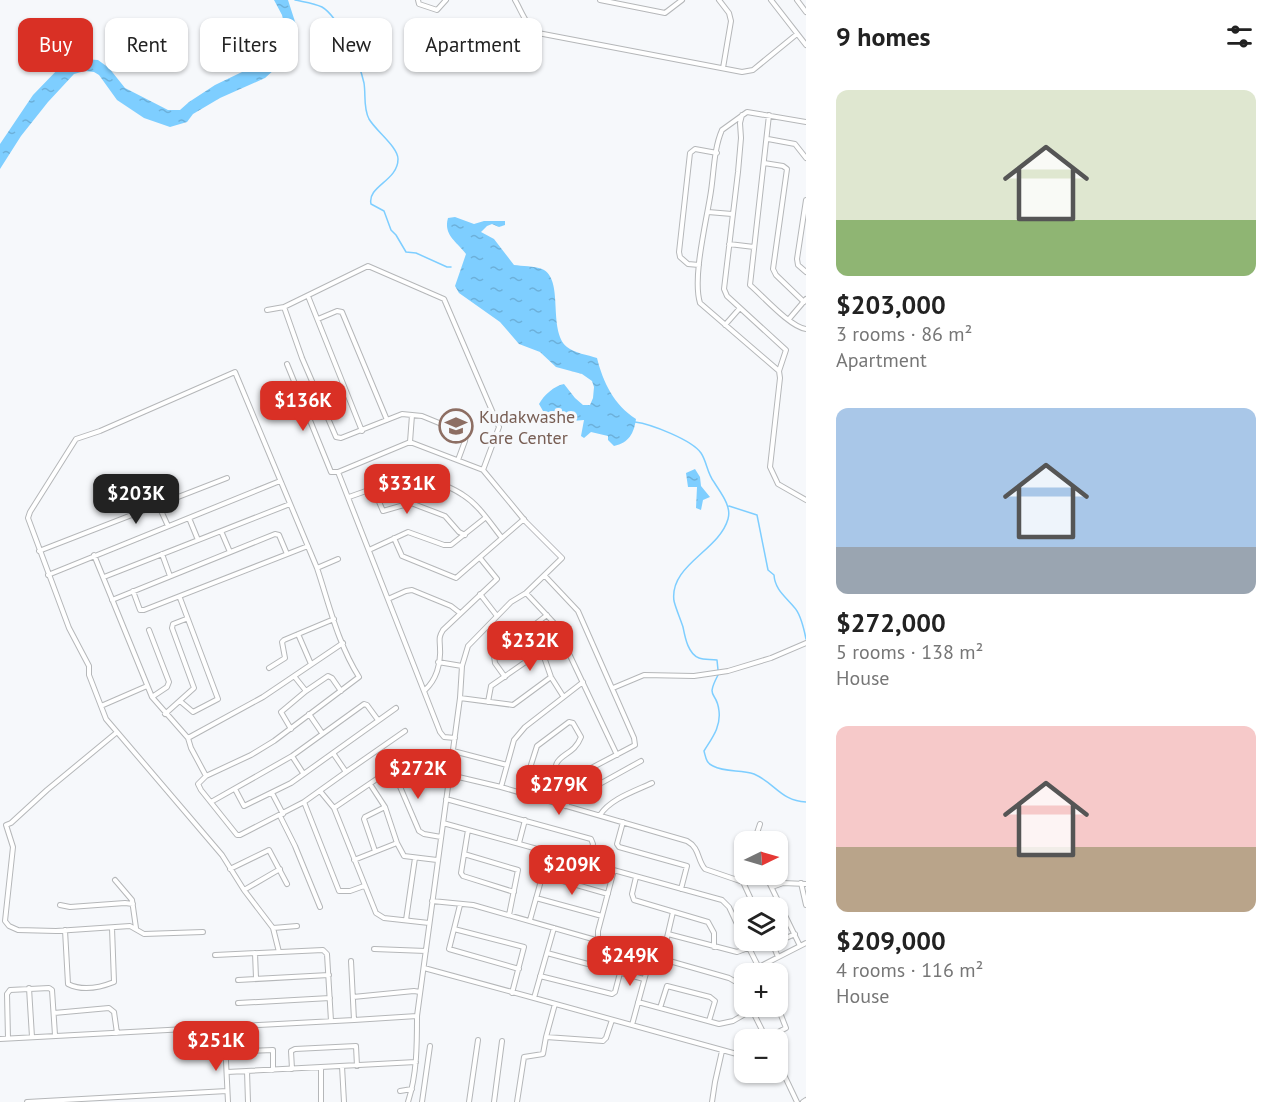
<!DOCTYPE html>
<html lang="en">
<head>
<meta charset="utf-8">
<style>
  body { margin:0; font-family:"PT Sans",sans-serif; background:#f6f6f6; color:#222; height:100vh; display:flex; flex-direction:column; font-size:22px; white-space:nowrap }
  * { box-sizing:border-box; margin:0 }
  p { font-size:20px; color:#767676 }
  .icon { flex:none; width:33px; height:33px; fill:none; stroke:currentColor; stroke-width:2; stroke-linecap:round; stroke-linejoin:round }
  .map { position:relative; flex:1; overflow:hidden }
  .details { display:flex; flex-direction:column; background:#fff; width:480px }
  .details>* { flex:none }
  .banner { position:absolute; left:18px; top:18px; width:570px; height:54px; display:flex; gap:12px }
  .needle { width:39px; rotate:85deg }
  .controls { position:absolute; left:734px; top:831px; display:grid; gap:12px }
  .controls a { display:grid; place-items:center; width:54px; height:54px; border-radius:12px; background:#fff; box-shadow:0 2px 4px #0004; font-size:30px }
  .price { position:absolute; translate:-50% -51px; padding:0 14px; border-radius:12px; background:#d93025; color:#fff; font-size:20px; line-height:39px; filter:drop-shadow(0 2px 3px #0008) }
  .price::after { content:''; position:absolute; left:50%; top:36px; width:18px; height:14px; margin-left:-9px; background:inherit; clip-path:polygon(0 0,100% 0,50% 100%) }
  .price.on { background:#222; color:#fff }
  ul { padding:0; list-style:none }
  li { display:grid; align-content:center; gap:12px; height:318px; padding:0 30px }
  li span { display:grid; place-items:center; height:186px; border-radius:12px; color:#555 }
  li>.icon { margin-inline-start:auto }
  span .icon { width:108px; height:108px; fill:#fffc; stroke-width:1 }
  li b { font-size:26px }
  h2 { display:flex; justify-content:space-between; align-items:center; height:72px; padding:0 30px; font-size:26px }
  .pill { padding:0 21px; border-radius:12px; background:#fff; box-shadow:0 2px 4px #0004; font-size:21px; line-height:54px }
  .pill.on { background:#d93025; color:#fff }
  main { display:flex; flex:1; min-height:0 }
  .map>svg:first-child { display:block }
  .water { fill:url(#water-ripples) }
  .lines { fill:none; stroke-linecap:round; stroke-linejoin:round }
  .stream { stroke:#7eceff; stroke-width:1.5 }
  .minor-casing { stroke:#b5b7b9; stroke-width:6 }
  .minor { stroke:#fff; stroke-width:4 }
  .labels { text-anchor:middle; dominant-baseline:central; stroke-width:6; stroke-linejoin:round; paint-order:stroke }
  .education-label { font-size:18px; fill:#785e54; stroke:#f6f8fb; text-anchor:start }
</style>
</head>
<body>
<main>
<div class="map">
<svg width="806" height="1102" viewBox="0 0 806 1102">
  <defs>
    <pattern id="water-ripples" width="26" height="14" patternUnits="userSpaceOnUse" patternTransform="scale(1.5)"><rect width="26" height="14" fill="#7eceff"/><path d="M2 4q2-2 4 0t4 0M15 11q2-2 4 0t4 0" fill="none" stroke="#6cb0da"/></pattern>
  </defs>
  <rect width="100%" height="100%" fill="#f6f8fb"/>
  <!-- water -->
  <path class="water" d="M274 0H288L298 31 294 45 285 60 265 78 220 98 193 114 187 122 170 127 144 118 117 100 99 75 94 72 85 71 74 74 48 102 21 136 0 169V144L33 95 62 65 83 59 98 60 109 68 125 88 168 110H180L189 102 215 85 263 62 280 44 286 32 282 15Z
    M455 217 474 224 484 221H505V225L499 227 492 224 487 226 481 232 494 239 514 265C522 266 534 266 542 269 565 279 547 330 567 347 574 353 588 355 597 358 603 382 614 405 636 419 634 433 629 443 614 446L608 440V436L591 432 584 438 581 436 584 420 561 422 543 411 539 404C544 395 554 386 564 384L575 398 583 405H590L593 398 594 387 592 381 582 374 556 367 540 352 519 344 500 322 459 293 455 286 466 254C457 242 443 235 448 218Z
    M695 469 700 477 701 486 710 497 703 500 701 510 696 508 697 487H688L686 473Z"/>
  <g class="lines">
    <!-- stream -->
    <path class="stream" d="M295 0C304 2 314 3 322 7 339 17 360 64 364 83 366 95 363 108 369 119 376 131 398 147 398 159 398 181 367 186 371 204L384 211 391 230 396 235 406 252 416 253 447 267H451
      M635 422C651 424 692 440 701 453 707 462 707 473 714 482 720 492 732 506 728 519 719 551 669 565 674 601 676 609 680 618 683 627 685 637 688 654 699 658 704 660 711 659 717 660L718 670
      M729 506 757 515 768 570 774 575C775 590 786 597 794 607 801 614 804 629 806 639
      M718 675C705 700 717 690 719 711 721 727 712 738 704 751 706 758 706 763 713 766 726 773 741 769 754 774 775 783 781 801 806 802"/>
    <defs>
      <path id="minor" d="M418 0 419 4 437 10 446 0
        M515 0C522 12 526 26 538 33L742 72 753 70 797 34
        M600 0 665 13 682 0
        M719 0 729 13 731 21 723 68
        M771 0 806 45
        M797 0 806 12
        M742 115 740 123 741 138 738 172 724 289 727 296 786 350 779 371 780 378 770 467 778 484 806 500
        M769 115 750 285C763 296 790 327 806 329
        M768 139 795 144 806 158
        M764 163 783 166 787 169 773 269 776 275 804 302
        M806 200 797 259 798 265 806 272
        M708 212 732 214
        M729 244 754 247
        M699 265 688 264 680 257 679 252 690 153 695 149 717 153
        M308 296 362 431
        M284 307 368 266 444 299 499 427 483 470
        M267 310 284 307 302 358 336 437 341 438 402 414 422 416 466 434 465 441 458 460
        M318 319 337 311 342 312 387 420
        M789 319 806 299
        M725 325 740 308
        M287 364 331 472H338L410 442 483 470 526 522 562 558 526 593 511 602 468 646 462 666 460 698 417 1016C417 1045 417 1074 408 1102
        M779 371 700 303C692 277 707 219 711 191 714 171 714 148 722 130L747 112 806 122
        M410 442 412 415
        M338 472 440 732 444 737 455 738
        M373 488 383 511 411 503 445 516 459 532 465 535
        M349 497 414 474C430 480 449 485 463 495 479 505 490 523 502 538
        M158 504 168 526
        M189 518 198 540
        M221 531 230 552
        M394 538 402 556 456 578 524 519
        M369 550 408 532 444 545H451L485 518
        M39 551 227 478
        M162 554 170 576
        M94 555 152 697 188 738 191 748 206 776
        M317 568C329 604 338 644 359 677L274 741 251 755 206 776 198 784 201 790 237 835H240L304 802 346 772 333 753
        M48 575 280 481
        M104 577 290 504
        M133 591 140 610H144L308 546
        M526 593 555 624 617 755
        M480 594 497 616
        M180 598 218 699 193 712 180 701
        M388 599 406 591 412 590 451 606 460 613
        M112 600 275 534 279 535 287 554
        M149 630 169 682 167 687 152 697
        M298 634 311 664
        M438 662 462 666
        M269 668 285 658 282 642 284 640 334 619
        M294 676 306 691
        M505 677 495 663 494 656 547 615
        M613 688 644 675 694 676 728 671 771 658 806 643
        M425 690C436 680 441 664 440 649 440 640 438 638 443 630L497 579 480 558
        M460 698 513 705 551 677
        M488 702 491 686 537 654 544 657 551 677 563 696
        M101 706 147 686
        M165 714 194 688 172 628 173 624 186 619
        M309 714 322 733
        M291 729 281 712 306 691 328 676 332 678 341 691
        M116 733 47 790 11 823 6 825 13 847 5 921 9 926 18 930 56 931 130 926 144 934 203 932
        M188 738 263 697 343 643
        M453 751 507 765
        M292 756 303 773
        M392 768 419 831 424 834 441 837
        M346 772 405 731
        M450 775 501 787 687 841C700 848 697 860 705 869L743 882 755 908
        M501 787 514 740 525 727 583 682
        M235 789 244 806 291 783 396 708
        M320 791 334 808 376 913 384 918 429 923
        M272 793 283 814
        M522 793 537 746 569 722 573 723 581 737C572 761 546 751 559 785
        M446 799 591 839 593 844 588 863
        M545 800 549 792 559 785 635 745 634 738 578 611 545 576
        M211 802 292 756 364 704 367 705 378 720
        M304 802 339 891H350L364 886
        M565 806 569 801 641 761
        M334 808 415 753
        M600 815C610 799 635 791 652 783
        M280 816 295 846 320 907
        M623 822 617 844 619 847 687 866 681 889
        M443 823 722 900 729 907 744 939
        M468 830 461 873 463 876 514 892
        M754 842 760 824
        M397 843 404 856 437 860
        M519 843 525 820
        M375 851 364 819 365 817 385 807
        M464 854 518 870 509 915
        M354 860 397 843 385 807 370 784
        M230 869 269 850 287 884
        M765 874 800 946
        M542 875 608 894
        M636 877 632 894 634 900 708 922 714 933V947
        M115 880 132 900 136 928
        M801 883 806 905
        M772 887 783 883 806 884
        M244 890 280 869
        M536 898 602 916
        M432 901 473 905 729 978 736 982 744 996
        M60 905 70 907 125 903 133 904
        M460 905 449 949 519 969
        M406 920 415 858
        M530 920 549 852
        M273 928 297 926
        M454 929 524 947 512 993
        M65 930 68 984C82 991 99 988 114 982L112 928
        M668 934 737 952 748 948
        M745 940 762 974
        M771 940 778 957
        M598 941V931L614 870
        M773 944 795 934
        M374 949 426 951
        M279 952 273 928 244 890 222 855 106 719 89 675V666L69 628 28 518 30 512 76 439 100 431 235 372 317 568 338 559
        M255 953 256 978
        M547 953 644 979
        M215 955 323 950 327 954 331 1021
        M662 959 673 912
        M759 967 806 943
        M424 968 534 998 554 928
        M540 976 612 994 615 992 620 973
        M238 980 329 975
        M29 988 32 1037
        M353 997 414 991 420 992
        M534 998 744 1056
        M638 1002 719 1024 733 1021 752 1010
        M238 1003 330 998
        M555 1004 546 1037 603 1041 606 1038 612 1020
        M750 1006 767 1040
        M660 1008 667 986 710 997 715 1001 709 1021
        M54 1013 109 1008 114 1012 117 1033
        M354 1020 417 1016
        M632 1025 651 955
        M8 1038 7 994 10 990 49 988 52 990 55 1035
        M767 1038 786 1028 777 1005
        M0 1039 354 1020 351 961
        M225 1041 228 1102
        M226 1052 273 1050V1070
        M777 1060 797 1102
        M342 1066 344 1102
        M321 1067V1102
        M292 1069 291 1051 295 1049 356 1046 357 1066
        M247 1071 248 1102
        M227 1072 416 1062
        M400 1091 412 1089
        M27 1102 227 1091
        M422 1102 430 1046
        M469 1102 478 1040
        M494 1102 502 1041
        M517 1102 524 1057 543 1054 546 1037
        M712 1102 715 1082 722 1051
        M803 1102 806 1100"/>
    </defs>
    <!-- minor casing -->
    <use href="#minor" class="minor-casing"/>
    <!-- minor -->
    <use href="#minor" class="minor"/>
  </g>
  <!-- icons -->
  <defs>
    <symbol id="university-ring" viewBox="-11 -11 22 22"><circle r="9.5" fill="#f6f8fb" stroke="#8d6e63" stroke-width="1.5"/><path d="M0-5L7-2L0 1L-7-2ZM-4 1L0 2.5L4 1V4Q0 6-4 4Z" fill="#8d6e63"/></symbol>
  </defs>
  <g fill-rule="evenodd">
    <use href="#university-ring" x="437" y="407" width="38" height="38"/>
  </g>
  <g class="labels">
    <!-- education labels -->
    <g class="education-label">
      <text x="479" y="416">Kudakwashe<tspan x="479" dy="21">Care Center</tspan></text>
    </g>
  </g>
</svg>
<div class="controls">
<a><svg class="needle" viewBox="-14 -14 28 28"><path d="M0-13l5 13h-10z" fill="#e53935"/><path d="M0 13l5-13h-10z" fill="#767676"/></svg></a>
<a><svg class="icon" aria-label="layers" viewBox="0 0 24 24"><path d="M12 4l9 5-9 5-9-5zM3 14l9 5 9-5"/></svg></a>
<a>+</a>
<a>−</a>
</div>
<b class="price" style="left:303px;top:432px">$136K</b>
<b class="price" style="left:407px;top:515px">$331K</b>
<b class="price on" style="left:136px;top:525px">$203K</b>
<b class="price" style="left:530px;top:672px">$232K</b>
<b class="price" style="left:418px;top:800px">$272K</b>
<b class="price" style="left:559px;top:816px">$279K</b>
<b class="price" style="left:572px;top:896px">$209K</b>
<b class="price" style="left:630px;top:987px">$249K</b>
<b class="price" style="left:216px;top:1072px">$251K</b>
<div class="banner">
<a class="pill on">Buy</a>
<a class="pill">Rent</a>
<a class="pill">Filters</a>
<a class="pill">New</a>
<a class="pill">Apartment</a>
</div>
</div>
<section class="details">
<h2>9 homes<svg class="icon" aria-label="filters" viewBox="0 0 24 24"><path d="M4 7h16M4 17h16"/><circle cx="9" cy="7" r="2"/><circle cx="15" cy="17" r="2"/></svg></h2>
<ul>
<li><span style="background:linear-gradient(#dfe7d0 70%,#8fb573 0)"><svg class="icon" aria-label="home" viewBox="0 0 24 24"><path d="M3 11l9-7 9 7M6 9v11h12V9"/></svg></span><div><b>$203,000</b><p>3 rooms · 86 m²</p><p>Apartment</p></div></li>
<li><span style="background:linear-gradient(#a9c7e8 75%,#9aa5b1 0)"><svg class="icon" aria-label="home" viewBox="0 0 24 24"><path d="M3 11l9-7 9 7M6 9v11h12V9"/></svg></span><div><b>$272,000</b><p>5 rooms · 138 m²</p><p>House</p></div></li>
<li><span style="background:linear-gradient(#f6c9c9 65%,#b9a48a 0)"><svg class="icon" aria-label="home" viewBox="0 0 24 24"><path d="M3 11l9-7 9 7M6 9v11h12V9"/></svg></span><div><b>$209,000</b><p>4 rooms · 116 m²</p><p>House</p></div></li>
</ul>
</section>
</main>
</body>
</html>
